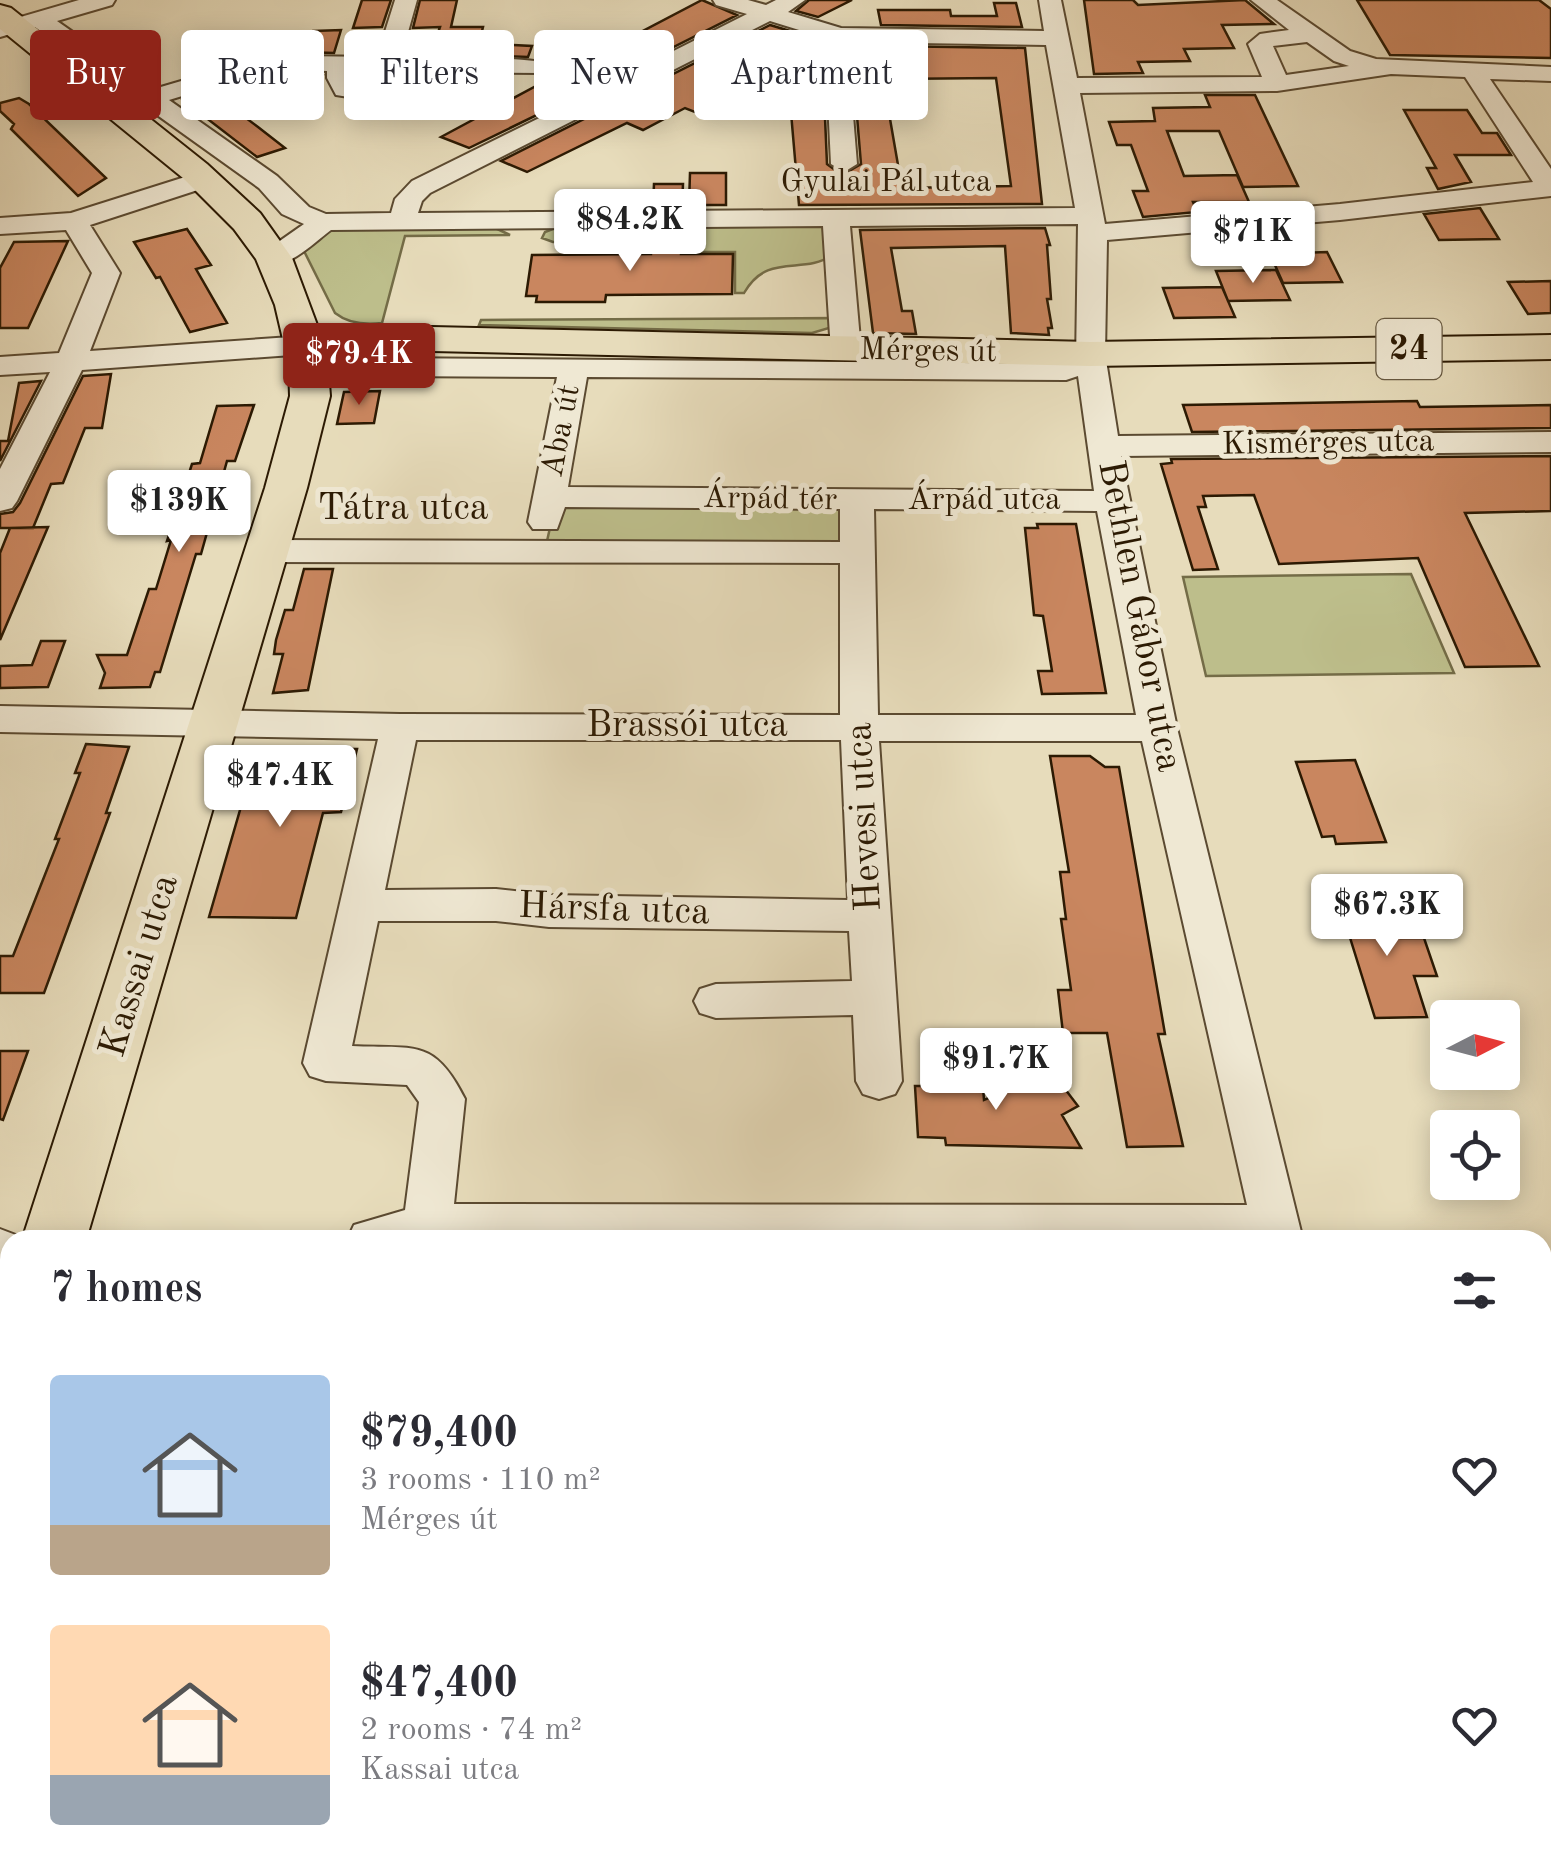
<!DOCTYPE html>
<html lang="en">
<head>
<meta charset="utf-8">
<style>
  body { margin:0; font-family:"Old Standard TT",serif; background:#f2f2f3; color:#2b2b33; height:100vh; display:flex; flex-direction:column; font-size:38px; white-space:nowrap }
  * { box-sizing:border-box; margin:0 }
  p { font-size:32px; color:#7c7c81 }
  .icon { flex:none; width:55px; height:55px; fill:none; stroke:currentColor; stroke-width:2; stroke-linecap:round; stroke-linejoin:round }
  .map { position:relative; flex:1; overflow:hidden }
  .panel { position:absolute; left:0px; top:1230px; width:1552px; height:642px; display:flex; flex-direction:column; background:#fff; border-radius:30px 30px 0 0; box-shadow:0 5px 25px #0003 }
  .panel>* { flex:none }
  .hud { position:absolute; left:30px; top:30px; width:1000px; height:90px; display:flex; gap:20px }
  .needle { width:65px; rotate:84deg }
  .controls { position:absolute; left:1430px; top:1000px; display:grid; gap:20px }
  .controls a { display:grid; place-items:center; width:90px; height:90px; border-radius:10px; background:#fff; box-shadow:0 5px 25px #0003; font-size:50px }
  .price { position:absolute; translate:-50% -85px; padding:0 22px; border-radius:10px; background:#fff; color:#222; font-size:32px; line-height:65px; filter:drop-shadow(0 2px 5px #0008) }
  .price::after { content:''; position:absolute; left:50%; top:60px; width:30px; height:22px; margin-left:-15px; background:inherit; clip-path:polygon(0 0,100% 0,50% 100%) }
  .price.on { background:#8f2418; color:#fff }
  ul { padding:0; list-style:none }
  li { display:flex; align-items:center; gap:30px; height:250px; padding:0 50px }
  li span { display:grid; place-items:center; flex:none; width:280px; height:200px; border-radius:10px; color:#555 }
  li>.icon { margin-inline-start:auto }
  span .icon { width:120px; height:120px; fill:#fffc; stroke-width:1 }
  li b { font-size:42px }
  h2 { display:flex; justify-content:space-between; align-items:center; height:120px; padding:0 50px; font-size:42px }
  .chip { padding:0 35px; border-radius:10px; background:#fff; box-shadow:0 5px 25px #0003; font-size:35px; line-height:90px }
  .chip.on { background:#8f2418; color:#fff }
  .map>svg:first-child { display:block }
  .green { fill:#bdbe8b; stroke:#746c47; stroke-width:2.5 }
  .building { fill:#c9865f; stroke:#2c1a03; stroke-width:2.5 }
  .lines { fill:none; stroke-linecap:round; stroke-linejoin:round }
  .minor-casing { stroke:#5b4a31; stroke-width:4 }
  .major-casing { stroke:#2c1a03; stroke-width:4 }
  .minor { fill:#efe8d3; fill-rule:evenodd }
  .major { fill:#e7dcbb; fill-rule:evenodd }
  .labels { text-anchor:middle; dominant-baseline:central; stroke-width:10; stroke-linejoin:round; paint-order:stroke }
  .far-street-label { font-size:32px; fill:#2c1a03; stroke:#efe8d3 }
  .shield { fill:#efe8d3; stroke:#665841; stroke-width:2.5 }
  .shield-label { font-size:35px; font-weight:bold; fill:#2c1a03 }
  .street-label { font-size:38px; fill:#2c1a03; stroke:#efe8d3 }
</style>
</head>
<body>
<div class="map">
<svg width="1551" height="1871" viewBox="0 0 1551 1871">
  <rect width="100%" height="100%" fill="#e7dcbb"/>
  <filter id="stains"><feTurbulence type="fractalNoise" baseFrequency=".002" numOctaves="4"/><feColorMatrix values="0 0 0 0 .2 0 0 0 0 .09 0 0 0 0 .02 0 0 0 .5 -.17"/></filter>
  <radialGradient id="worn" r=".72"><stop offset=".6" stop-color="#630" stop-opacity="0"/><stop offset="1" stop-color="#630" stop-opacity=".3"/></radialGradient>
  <!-- green -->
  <path class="green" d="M817 224 827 226 832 255C803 276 768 251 744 293H735V252H684L683 241 553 242 542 238 545 232 558 227Z
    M491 226 510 235 405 236 382 323C366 325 349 324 335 313L302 247 333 228Z
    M834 318 829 328 812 333 479 325 481 320Z
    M556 501 853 504 854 550H545Z
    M1411 574 1454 673 1206 676 1183 577Z"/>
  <!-- building -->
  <path class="building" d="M362 0H391L382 27 353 28Z
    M420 0H457L451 27H483L479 43 532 46 528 57 431 53 440 27 413 28Z
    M702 0 737 15 616 76 578 65Z
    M809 0H852L818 17 796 11Z
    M1084 0H1133L1138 5 1245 0 1274 24 1222 25 1234 48 1184 49 1190 61 1138 62 1143 73 1094 74Z
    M1357 0H1539L1551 9V58L1390 55Z
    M994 3H1016L1022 27 881 25 878 10H950L951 16H997Z
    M770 25 790 31 750 48 763 53 705 82 744 96 705 116 685 108 643 130 627 123 527 172 501 161Z
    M341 30 334 53 303 52 313 31Z
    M884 46 1025 48 1042 204 799 205 790 101H795L791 69 823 71 827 164 842 175 861 164 853 68 881 67 902 188 1011 186 996 78 889 79Z
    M297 74 323 75 319 94H291Z
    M549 79 586 91 469 148 441 137Z
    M210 91 258 127 285 148 257 157 183 100Z
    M1205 95H1255L1298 186 1243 187 1219 131H1167L1184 176 1237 175 1249 202H1193L1197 212 1143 217 1133 191H1148L1131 145H1117L1109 122 1155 121 1153 108 1210 107Z
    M19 98 29 104 106 178 78 196 11 129 14 124 0 111V103Z
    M1404 110H1467L1482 133H1497L1511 155H1455L1471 182 1438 189 1427 168H1436Z
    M690 173H726V205H689Z
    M654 184H683L682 207H653Z
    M1480 208 1499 239 1439 240 1424 214Z
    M1045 228 1050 245H1047L1051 299H1047L1052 328H1048L1049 335 1011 333 1005 246 891 248 902 311H912L916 334 873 333 860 230Z
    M187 229 211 265 196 269 227 323 190 332 160 277 156 278 134 242Z
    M652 231H681V254H733L732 294 606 295 605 302H536L537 296H526L532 255 651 254Z
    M68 241 28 328H0V268L14 242Z
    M1327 252 1342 282 1283 283 1270 254Z
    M1276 270 1290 300 1228 301 1216 271Z
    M1551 281V313L1528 314 1508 282Z
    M1222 287 1235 317 1174 318 1163 288Z
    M111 374 102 428H85L63 483 51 484 33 528H0V514L13 512 20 503 83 376Z
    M41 381 0 461V441H8L19 383Z
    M380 391 374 423 337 424 344 392Z
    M1417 401 1420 407 1551 405V428L1192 432 1183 405Z
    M254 405 235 461H227L201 554H196L160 672H155L150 687 100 688 105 673 97 655H127L149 589H156L171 540 167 541 192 464 200 463 217 406Z
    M1551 456V511L1465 513 1539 666 1465 667 1418 558 1279 564 1254 495 1203 496 1206 507H1198L1218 569 1193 570 1161 464 1172 463 1171 459Z
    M1037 524H1076L1106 693 1042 694 1038 671H1052L1043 616 1034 615 1025 528H1038Z
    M48 527 0 640V553L10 528Z
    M304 569H333L308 690 273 693 283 654H274L276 640 285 610H293Z
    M41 641H65L48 687 0 688V666L32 665Z
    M86 744 129 747 106 813H110L44 993H0V956H13L59 839H55L80 773H75Z
    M258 748 357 749 341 812 323 813 296 918 209 917Z
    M1050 756H1090L1105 767H1119L1165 1034H1158L1183 1146 1127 1147 1107 1033H1063L1058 990H1071L1061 919H1066L1060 872H1069Z
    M1355 760 1386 842 1336 844 1334 836 1322 837 1296 762Z
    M1338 899H1388L1401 938H1424L1437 976H1414L1427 1017 1375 1018Z
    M0 1051H28L3 1120 0 1119Z
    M941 1072 982 1073 984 1100 1052 1072 1078 1106 1062 1115 1081 1148 946 1145 945 1138 918 1137 915 1086H942Z"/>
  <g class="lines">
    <defs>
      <path id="minor" d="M79 0H115L112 5 57 21 154 89 246 62 300 56 377 57 395 0H417L401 57C475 58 544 53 616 80L747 14 716 5 713 0H748L766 5 776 0H805L788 12 841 28 1044 31 1039 0H1061L1077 78 1262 77 1248 44 1260 34 1289 30 1251 0H1277L1350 51 1376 59 1551 67V81L1490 79 1551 169V196L1340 220 1107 240 1105 354 1118 436 1551 432V452L1121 456 1177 728 1303 1240H347L354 1225 405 1210 419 1102 407 1085 326 1081 310 1076 303 1063 378 739 0 732V706L400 714 840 715V563L266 562 254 558 249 551 254 544 266 540 840 542V509L565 507 557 529H533L528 522 557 377 383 376 372 373 368 367 372 361 383 358 1076 364 1078 224 850 226 861 351 857 357H835L831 351 823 226 331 230C312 244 288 270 264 264L260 258 264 252 304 224 282 214 259 188 146 107 117 116 108 113 104 108 108 103 131 96 35 27 0 37V23ZM770 21 825 38 831 164 844 172 857 164 847 42 1046 45 1075 208 418 213 422 201 430 193ZM1307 42 1334 61 1349 66 1286 75 1273 46ZM300 70 327 71V78L336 95 380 102 409 95 427 72 542 73 596 90 412 181 395 199 391 213 326 214 309 207 277 176 169 100 248 76ZM352 71 403 72C392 90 374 88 355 85ZM1391 74 1465 77 1533 182 1340 204 1105 224 1080 93 1277 91ZM1078 376 1094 491 568 487 587 377 1066 380ZM874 509 1097 511 1136 715H878ZM416 740H841L848 900 549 895 496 889 385 890ZM879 741H1142L1247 1205 454 1204 465 1099C434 1037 414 1049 352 1046L378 921H496L549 927 849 931 852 981 716 984 700 989 694 1001 700 1013 716 1018 853 1015 856 1081 863 1094 879 1099 895 1094 902 1081Z
        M204 171 213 173 217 179 213 185 90 225 120 273 90 351 306 336 317 339 321 345 317 351 306 354 82 370 17 501 12 508 0 511V469L50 372 0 375V357L59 353 92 273 66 230 0 234V218L71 213Z
        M0 1229 29 1240H10V1273L0 1271Z
        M1542 1555H1551V1611H1542Z
        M10 1707V1767L0 1768V1708Z
        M308 1862H370L369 1871H307Z
        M1311 1862H1374L1370 1871H1308Z"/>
      <path id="major" d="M0 5 11 8 207 164 260 213 292 258 320 333H352L387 326 1090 342 1551 335V359L1090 366 387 350 327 357 330 396 307 488 86 1240H22L265 488 290 396 289 365 275 305 256 259 234 229 183 178 0 29Z
        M10 1337V1424L0 1428V1341Z"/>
    </defs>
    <!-- minor casing -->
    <use href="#minor" class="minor-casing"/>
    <!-- major casing -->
    <use href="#major" class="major-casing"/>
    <!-- minor -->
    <use href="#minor" class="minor"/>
    <!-- major -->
    <use href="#major" class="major"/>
  </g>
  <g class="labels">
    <!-- far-street labels -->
    <g class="far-street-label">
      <text x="886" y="183">Gyulai Pál utca</text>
      <text transform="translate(928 352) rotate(1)">Mérges út</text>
      <text transform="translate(562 431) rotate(-79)">Aba út</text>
      <text transform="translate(1328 444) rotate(-1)">Kismérges utca</text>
      <text transform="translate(770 500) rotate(1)">Árpád tér</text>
      <text x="984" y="501">Árpád utca</text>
    </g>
    <!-- shield labels -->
    <rect class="shield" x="1376.5" y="319" width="65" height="60" rx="8"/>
    <g class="shield-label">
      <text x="1409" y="349">24</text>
    </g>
    <!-- street labels -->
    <g class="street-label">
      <text x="403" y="509">Tátra utca</text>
      <text transform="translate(1139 616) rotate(79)">Bethlen Gábor utca</text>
      <text x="687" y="726">Brassói utca</text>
      <text transform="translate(865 817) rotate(-93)">Hevesi utca</text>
      <text transform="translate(614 910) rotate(2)">Hársfa utca</text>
      <text transform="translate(140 966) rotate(-73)">Kassai utca</text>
    </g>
  </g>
  <rect width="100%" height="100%" filter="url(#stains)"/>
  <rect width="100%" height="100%" fill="url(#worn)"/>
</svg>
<div class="controls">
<a><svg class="needle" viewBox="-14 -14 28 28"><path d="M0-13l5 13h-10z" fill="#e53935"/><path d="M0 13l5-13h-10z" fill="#7c7c81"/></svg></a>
<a><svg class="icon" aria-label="locate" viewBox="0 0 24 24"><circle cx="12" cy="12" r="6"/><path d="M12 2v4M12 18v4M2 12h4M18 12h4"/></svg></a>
</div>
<b class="price" style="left:630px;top:274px">$84.2K</b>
<b class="price" style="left:1253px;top:286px">$71K</b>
<b class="price on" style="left:359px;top:408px">$79.4K</b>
<b class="price" style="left:179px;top:555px">$139K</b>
<b class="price" style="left:280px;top:830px">$47.4K</b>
<b class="price" style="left:1387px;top:959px">$67.3K</b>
<b class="price" style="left:996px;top:1113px">$91.7K</b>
<div class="hud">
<a class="chip on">Buy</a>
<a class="chip">Rent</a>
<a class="chip">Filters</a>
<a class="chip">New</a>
<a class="chip">Apartment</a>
</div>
<section class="panel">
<h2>7 homes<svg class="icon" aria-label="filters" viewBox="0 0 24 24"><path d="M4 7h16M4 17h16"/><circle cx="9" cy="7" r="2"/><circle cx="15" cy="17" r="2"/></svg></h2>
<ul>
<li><span style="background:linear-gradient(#a9c7e8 75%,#b9a48a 0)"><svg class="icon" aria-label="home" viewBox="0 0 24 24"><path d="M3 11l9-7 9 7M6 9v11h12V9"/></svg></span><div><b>$79,400</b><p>3 rooms · 110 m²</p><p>Mérges út</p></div><svg class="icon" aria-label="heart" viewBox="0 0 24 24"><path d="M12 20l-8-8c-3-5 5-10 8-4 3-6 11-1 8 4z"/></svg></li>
<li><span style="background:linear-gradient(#ffd9b3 75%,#9aa5b1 0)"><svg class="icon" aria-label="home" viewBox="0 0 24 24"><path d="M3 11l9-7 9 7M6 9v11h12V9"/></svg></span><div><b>$47,400</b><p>2 rooms · 74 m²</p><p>Kassai utca</p></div><svg class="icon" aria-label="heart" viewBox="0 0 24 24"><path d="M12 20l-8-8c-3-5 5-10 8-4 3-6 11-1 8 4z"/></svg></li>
</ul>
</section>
</div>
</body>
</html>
